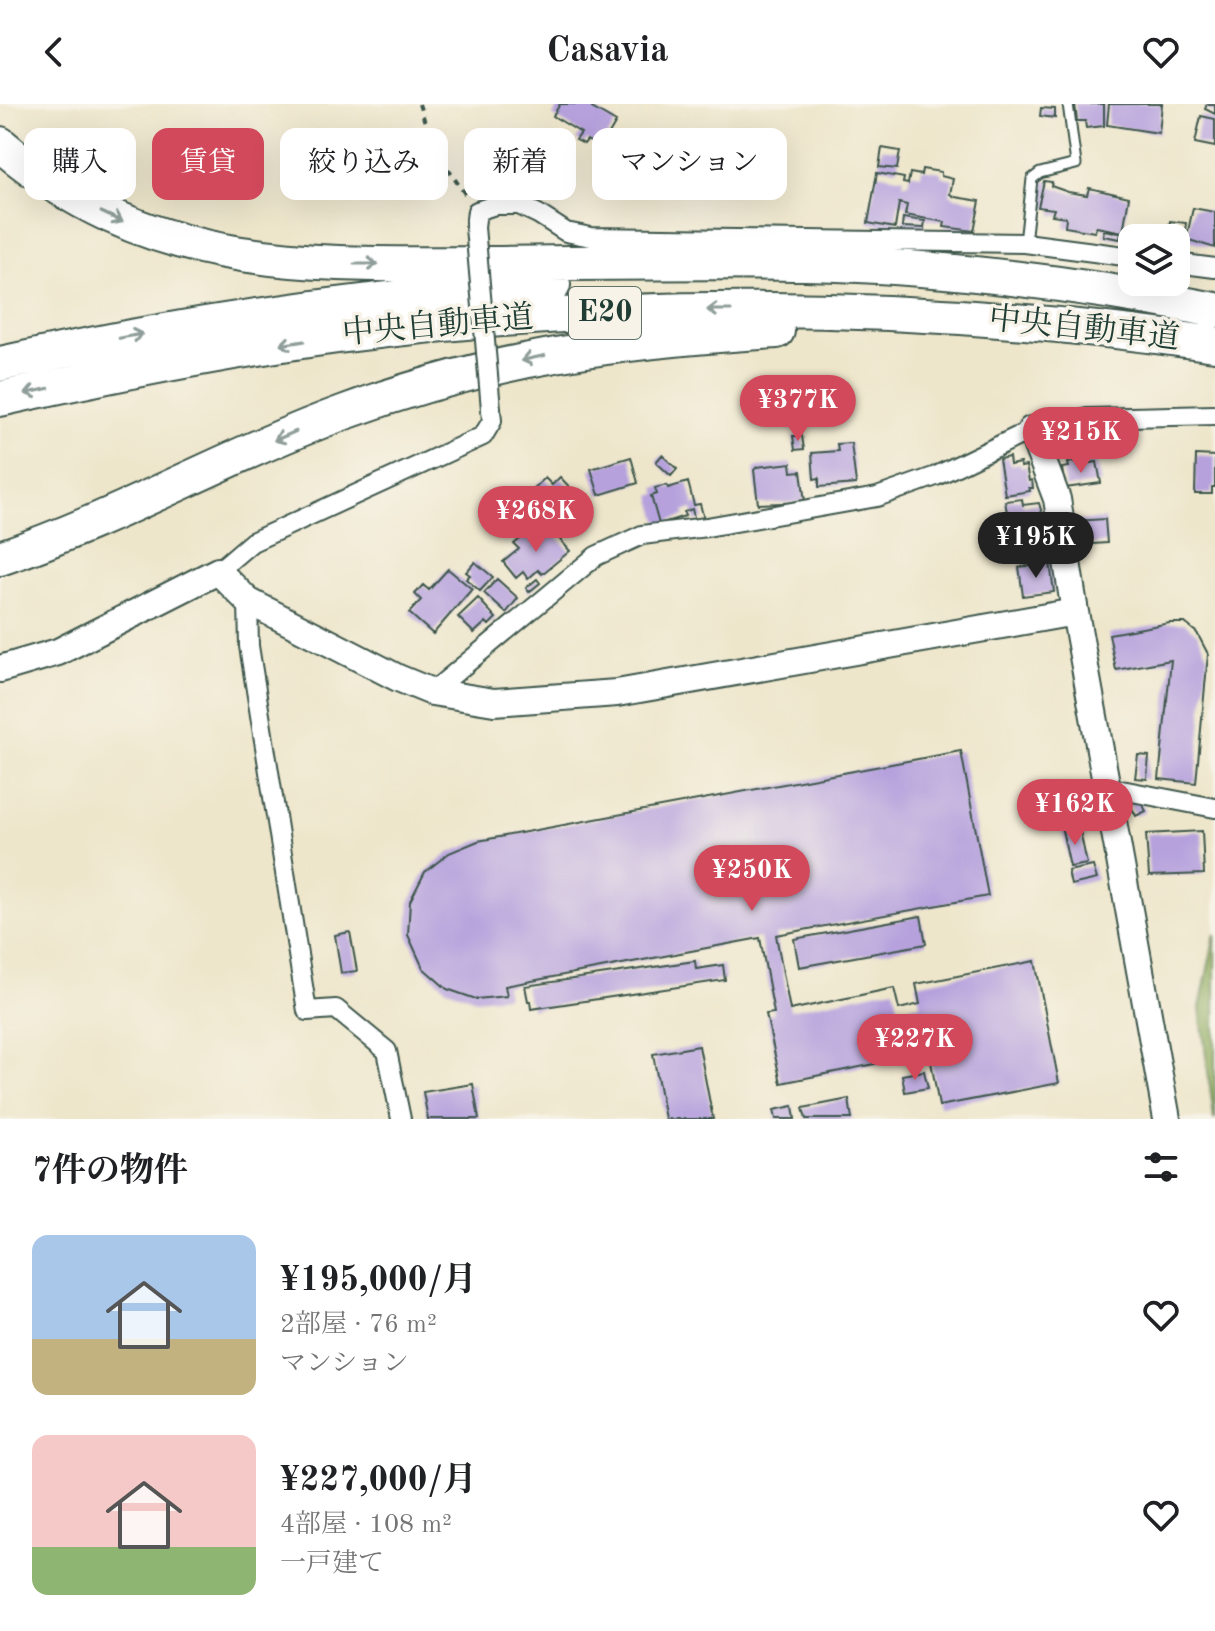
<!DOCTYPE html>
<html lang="ja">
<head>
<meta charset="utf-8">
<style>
  body { margin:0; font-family:"Old Standard TT","Noto Serif JP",serif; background:#f2f2f2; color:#202124; height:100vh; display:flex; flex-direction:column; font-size:30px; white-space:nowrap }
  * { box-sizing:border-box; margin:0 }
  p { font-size:26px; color:#757577 }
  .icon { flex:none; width:44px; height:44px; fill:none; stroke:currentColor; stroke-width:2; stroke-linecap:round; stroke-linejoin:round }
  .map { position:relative; height:1015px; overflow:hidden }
  .side { display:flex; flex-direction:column; background:#fff; flex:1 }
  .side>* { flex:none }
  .guide { position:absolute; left:24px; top:24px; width:800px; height:72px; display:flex; gap:16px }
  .controls { position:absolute; left:1118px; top:120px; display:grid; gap:16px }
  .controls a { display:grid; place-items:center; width:72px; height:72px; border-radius:16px; background:#fff; box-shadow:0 8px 32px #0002; font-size:40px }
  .price { position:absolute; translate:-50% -68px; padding:0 18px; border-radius:28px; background:#d1495b; color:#fff; font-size:26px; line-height:52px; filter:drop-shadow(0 2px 4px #0008) }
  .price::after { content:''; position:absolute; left:50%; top:48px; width:24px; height:18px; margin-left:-12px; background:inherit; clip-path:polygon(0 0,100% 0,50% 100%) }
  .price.current { background:#222; color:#fff }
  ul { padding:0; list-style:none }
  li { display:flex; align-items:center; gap:24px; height:200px; padding:0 32px }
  li span { display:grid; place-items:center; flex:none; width:224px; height:160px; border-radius:16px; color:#555 }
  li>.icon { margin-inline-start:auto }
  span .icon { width:96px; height:96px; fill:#fffc; stroke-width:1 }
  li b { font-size:34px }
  h2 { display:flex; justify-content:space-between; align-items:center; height:96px; padding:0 32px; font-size:34px }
  .chip { padding:0 28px; border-radius:16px; background:#fff; box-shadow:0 8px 32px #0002; font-size:28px; line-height:72px }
  .chip.current { background:#d1495b; color:#fff }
  header { display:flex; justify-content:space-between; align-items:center; height:104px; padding:0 32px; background:#fff; font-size:36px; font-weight:800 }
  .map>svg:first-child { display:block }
  .forest { fill:#90ac5f; stroke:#58744a; stroke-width:2 }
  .building { fill:#b6a1dd }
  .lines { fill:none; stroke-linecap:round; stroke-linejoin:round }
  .lane-casing { stroke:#3e564b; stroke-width:13 }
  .street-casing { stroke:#3e564b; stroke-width:22 }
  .secondary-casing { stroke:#3e564b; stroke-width:30 }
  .highway-casing { stroke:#3e564b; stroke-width:38 }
  .path { stroke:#3e564b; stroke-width:4; stroke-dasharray:6 6; stroke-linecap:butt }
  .lane { stroke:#fff; stroke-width:9 }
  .street { stroke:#fff; stroke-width:18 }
  .secondary { stroke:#fff; stroke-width:26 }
  .highway { stroke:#fff; stroke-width:34 }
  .street-bridge-casing { stroke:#3e564b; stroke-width:22; stroke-linecap:butt }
  .street-bridge { stroke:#fff; stroke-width:18 }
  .oneway { stroke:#8f9e9a }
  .labels { text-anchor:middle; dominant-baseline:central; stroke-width:7; stroke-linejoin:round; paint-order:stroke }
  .shield { fill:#f7f3e8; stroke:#60746a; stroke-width:2 }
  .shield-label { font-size:30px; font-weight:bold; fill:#1f3d34 }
  .street-label { font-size:32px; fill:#1f3d34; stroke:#f7f3e8 }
</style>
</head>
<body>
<header><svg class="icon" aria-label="back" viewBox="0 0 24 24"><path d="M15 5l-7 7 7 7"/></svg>Casavia<svg class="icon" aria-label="heart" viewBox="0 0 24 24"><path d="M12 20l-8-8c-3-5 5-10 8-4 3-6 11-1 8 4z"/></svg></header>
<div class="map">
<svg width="1215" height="1015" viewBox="0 0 1215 1015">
  <rect width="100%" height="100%" fill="#f7f3e8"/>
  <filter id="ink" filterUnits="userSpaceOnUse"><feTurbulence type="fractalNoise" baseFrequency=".0125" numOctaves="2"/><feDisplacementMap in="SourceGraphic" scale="16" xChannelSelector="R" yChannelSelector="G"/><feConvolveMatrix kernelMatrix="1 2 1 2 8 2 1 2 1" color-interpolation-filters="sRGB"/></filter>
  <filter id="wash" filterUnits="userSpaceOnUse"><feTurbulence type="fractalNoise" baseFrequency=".006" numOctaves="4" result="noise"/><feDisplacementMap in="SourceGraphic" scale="32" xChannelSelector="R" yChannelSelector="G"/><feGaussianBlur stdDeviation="1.8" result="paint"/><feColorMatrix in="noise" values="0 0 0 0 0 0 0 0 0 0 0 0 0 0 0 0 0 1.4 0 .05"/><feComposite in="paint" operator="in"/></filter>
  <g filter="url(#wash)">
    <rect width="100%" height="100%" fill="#eee6cb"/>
    <!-- forest -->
    <path class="forest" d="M1215 830V1015H1214L1200 904Z"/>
    <g id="blocks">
      <!-- building -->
      <path class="building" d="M560 0H594L592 4 616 18 601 44 587 36 584 40 576 36 581 29 553 12Z
        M1075 0H1104V22L1086 24 1085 17H1077Z
        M1109 0H1162L1159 29 1107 21Z
        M1207 0H1215V10L1205 5Z
        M1041 4 1055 5V14L1040 12Z
        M1201 12 1215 15V43L1195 39Z
        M882 44 900 47 897 65 879 63Z
        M922 65 941 68V72L953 75 950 90 955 93 980 97 974 127 944 123 945 118 905 111 907 101 899 99 895 124 868 119 877 69 904 74 903 79 908 80 910 69 921 71Z
        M1044 77 1052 78 1051 82 1068 88 1087 91 1089 84 1129 93 1123 128 1096 123 1095 128 1065 123 1066 113 1052 111 1054 105 1038 103Z
        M1193 104 1215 108V144L1189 136V132H1187Z
        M903 114 925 117 924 124 902 123Z
        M1170 117 1186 119 1184 136 1168 133Z
        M1104 126 1121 129 1120 135 1103 132Z
        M793 332H802L804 345 795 346Z
        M851 339 856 380 819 383V374L814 375 812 349 838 347 837 340Z
        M662 351 677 365 671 372 656 358Z
        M1196 351 1215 352V383H1212V390H1195Z
        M631 353 638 379 599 391 591 365Z
        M1009 353 1010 361 1020 359 1021 363 1026 362 1029 377 1032 376 1033 384H1029L1030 387 1005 391 999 355Z
        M1078 357V361L1097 358 1101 379 1065 384 1062 364 1069 363 1068 359Z
        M791 359 792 368 801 367 805 398 758 400 754 366 757 363Z
        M560 373 577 391 555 412 531 387 545 374 552 381Z
        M688 378 694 401 700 400 704 415 695 417 692 405 684 408 685 412 659 420 651 392 657 390 655 384 667 381 668 384Z
        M1022 395 1023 401 1039 399 1045 420 1015 425 1014 419 1009 420 1005 397Z
        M1105 415 1107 439 1078 441 1076 417Z
        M549 423 570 447 542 470 538 466 528 475 523 468 516 474 503 458 519 445 514 440 525 431 531 438Z
        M1032 436 1034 454 1016 455 1015 437Z
        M475 458 493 473 480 487 466 475 470 471 466 468Z
        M1050 459 1054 488 1023 492 1019 463Z
        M448 465 472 485 433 530 409 509 421 496 415 490 423 481 429 486Z
        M497 475 518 494 506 509 484 489Z
        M537 475 540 479 529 488 526 484Z
        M478 494 496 514 489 521 486 518 474 529 458 513Z
        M1170 519H1185L1197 529 1208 550 1196 679 1159 675 1171 556 1116 566 1109 530Z
        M961 647 988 792 776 831 790 906 894 884 899 905 920 900 916 880 1035 857 1059 979 939 1002 923 913 902 918 909 953 781 979 766 910 774 909 760 834 505 882 507 892 476 895 447 885 423 864 408 831 410 797 425 768 449 749 478 737Z
        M1138 651 1149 652 1147 675 1135 674Z
        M1138 692 1146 707 1136 712 1128 697Z
        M1079 722 1087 760 1070 763 1062 726Z
        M1202 727 1204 770 1149 772 1146 730Z
        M1093 762 1097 775 1071 781 1068 767Z
        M921 812 926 840 799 863 794 835Z
        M350 828 357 867 341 869 335 831Z
        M695 857 696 865 723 861 725 876 531 905 530 897H528L525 882Z
        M919 918 925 947 914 949 908 921Z
        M699 942 713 1015H665L653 950Z
        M924 967 928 984 905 988 902 971Z
        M473 980 479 1015H428L423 988Z
        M849 995 852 1015H806L803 1004Z
        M793 1002 795 1015H776L774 1006Z"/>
    </g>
  </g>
  <g filter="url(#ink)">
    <use href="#blocks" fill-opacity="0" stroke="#3e564b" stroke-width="2"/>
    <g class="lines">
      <defs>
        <path id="lane" d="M1025 139 1032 75 1040 69 1076 60 1068 0"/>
        <path id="street" d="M475 123 477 107 495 101H519L538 110 566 128 591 133 1025 139 1132 153
          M1176 159 1215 164
          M218 467 252 438 483 332 492 317 491 305
          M248 497 249 542 307 907 336 905 387 947 401 1015
          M432 588 596 452 642 431 707 423 877 393 936 372 1031 326 1087 314 1215 311
          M1106 683 1215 704"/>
        <path id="secondary" d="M1031 326 1057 395 1075 508 1167 1015
          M0 565 58 548 218 467 248 497 398 574 432 588 494 598 617 589 1075 508"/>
        <path id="highway" d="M0 40C149 167 302 161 485 160 592 159 698 157 805 159 943 162 1080 180 1215 206
          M0 260C182 219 366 192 553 181
          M0 295C112 270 225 247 338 232 629 194 925 198 1215 240
          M0 454C119 414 227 351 345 308 490 254 623 236 777 227"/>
      </defs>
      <!-- lane casing -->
      <use href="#lane" class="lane-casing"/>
      <!-- street casing -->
      <use href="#street" class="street-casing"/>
      <!-- secondary casing -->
      <use href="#secondary" class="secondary-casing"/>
      <!-- highway casing -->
      <use href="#highway" class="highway-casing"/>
      <!-- path -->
      <path class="path" d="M419 0 433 43 467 93"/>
      <!-- lane -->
      <use href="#lane" class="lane"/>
      <!-- street -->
      <use href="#street" class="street"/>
      <!-- secondary -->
      <use href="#secondary" class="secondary"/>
      <!-- highway -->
      <use href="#highway" class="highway"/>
      <defs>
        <path id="street-bridge" d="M475 123 491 305"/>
      </defs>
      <!-- street-bridge casing -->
      <use href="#street-bridge" class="street-bridge-casing"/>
      <!-- street-bridge -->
      <use href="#street-bridge" class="street-bridge"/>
    </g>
    <!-- one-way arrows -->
    <defs><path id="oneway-shaft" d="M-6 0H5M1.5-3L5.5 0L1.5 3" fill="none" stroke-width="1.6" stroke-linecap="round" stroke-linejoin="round" transform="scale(2)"/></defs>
    <g class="oneway">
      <use href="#oneway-shaft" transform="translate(112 113) rotate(25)"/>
      <use href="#oneway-shaft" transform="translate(366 160)"/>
      <use href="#oneway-shaft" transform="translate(719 206) rotate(180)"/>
      <use href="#oneway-shaft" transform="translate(131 232) rotate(-11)"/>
      <use href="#oneway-shaft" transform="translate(292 239) rotate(171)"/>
      <use href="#oneway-shaft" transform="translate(533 254) rotate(168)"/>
      <use href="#oneway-shaft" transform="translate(37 287) rotate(167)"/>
      <use href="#oneway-shaft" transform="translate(285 332) rotate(157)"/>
    </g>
  </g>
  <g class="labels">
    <!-- shield labels -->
    <rect class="shield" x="569" y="183" width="72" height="52" rx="6"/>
    <g class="shield-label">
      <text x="605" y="209">E20</text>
    </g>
    <!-- street labels -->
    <g class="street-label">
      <text transform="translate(438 223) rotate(-5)">中央自動車道</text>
      <text transform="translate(1084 226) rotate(6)">中央自動車道</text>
    </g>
  </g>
</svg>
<div class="controls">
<a><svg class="icon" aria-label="layers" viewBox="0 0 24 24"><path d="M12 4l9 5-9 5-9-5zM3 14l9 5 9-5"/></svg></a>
</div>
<b class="price" style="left:798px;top:339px">¥377K</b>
<b class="price" style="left:1081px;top:371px">¥215K</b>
<b class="price" style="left:536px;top:450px">¥268K</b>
<b class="price current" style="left:1036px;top:476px">¥195K</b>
<b class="price" style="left:1075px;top:743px">¥162K</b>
<b class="price" style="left:752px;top:809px">¥250K</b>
<b class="price" style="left:915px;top:978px">¥227K</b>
<div class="guide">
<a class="chip">購入</a>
<a class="chip current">賃貸</a>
<a class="chip">絞り込み</a>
<a class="chip">新着</a>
<a class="chip">マンション</a>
</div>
</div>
<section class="side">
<h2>7件の物件<svg class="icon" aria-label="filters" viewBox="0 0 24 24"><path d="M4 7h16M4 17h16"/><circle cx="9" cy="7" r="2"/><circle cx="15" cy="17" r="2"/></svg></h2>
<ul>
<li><span style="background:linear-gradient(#a9c7e8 65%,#c2b280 0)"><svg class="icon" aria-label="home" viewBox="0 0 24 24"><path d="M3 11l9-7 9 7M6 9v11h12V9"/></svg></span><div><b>¥195,000/月</b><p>2部屋 · 76 m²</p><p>マンション</p></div><svg class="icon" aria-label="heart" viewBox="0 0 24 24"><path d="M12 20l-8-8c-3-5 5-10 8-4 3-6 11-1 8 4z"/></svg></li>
<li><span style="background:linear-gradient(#f6c9c9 70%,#8fb573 0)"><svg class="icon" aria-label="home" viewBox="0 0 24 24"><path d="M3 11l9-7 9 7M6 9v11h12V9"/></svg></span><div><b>¥227,000/月</b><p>4部屋 · 108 m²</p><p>一戸建て</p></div><svg class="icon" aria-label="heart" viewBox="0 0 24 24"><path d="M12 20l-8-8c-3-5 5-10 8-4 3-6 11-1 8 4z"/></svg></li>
</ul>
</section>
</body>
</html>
